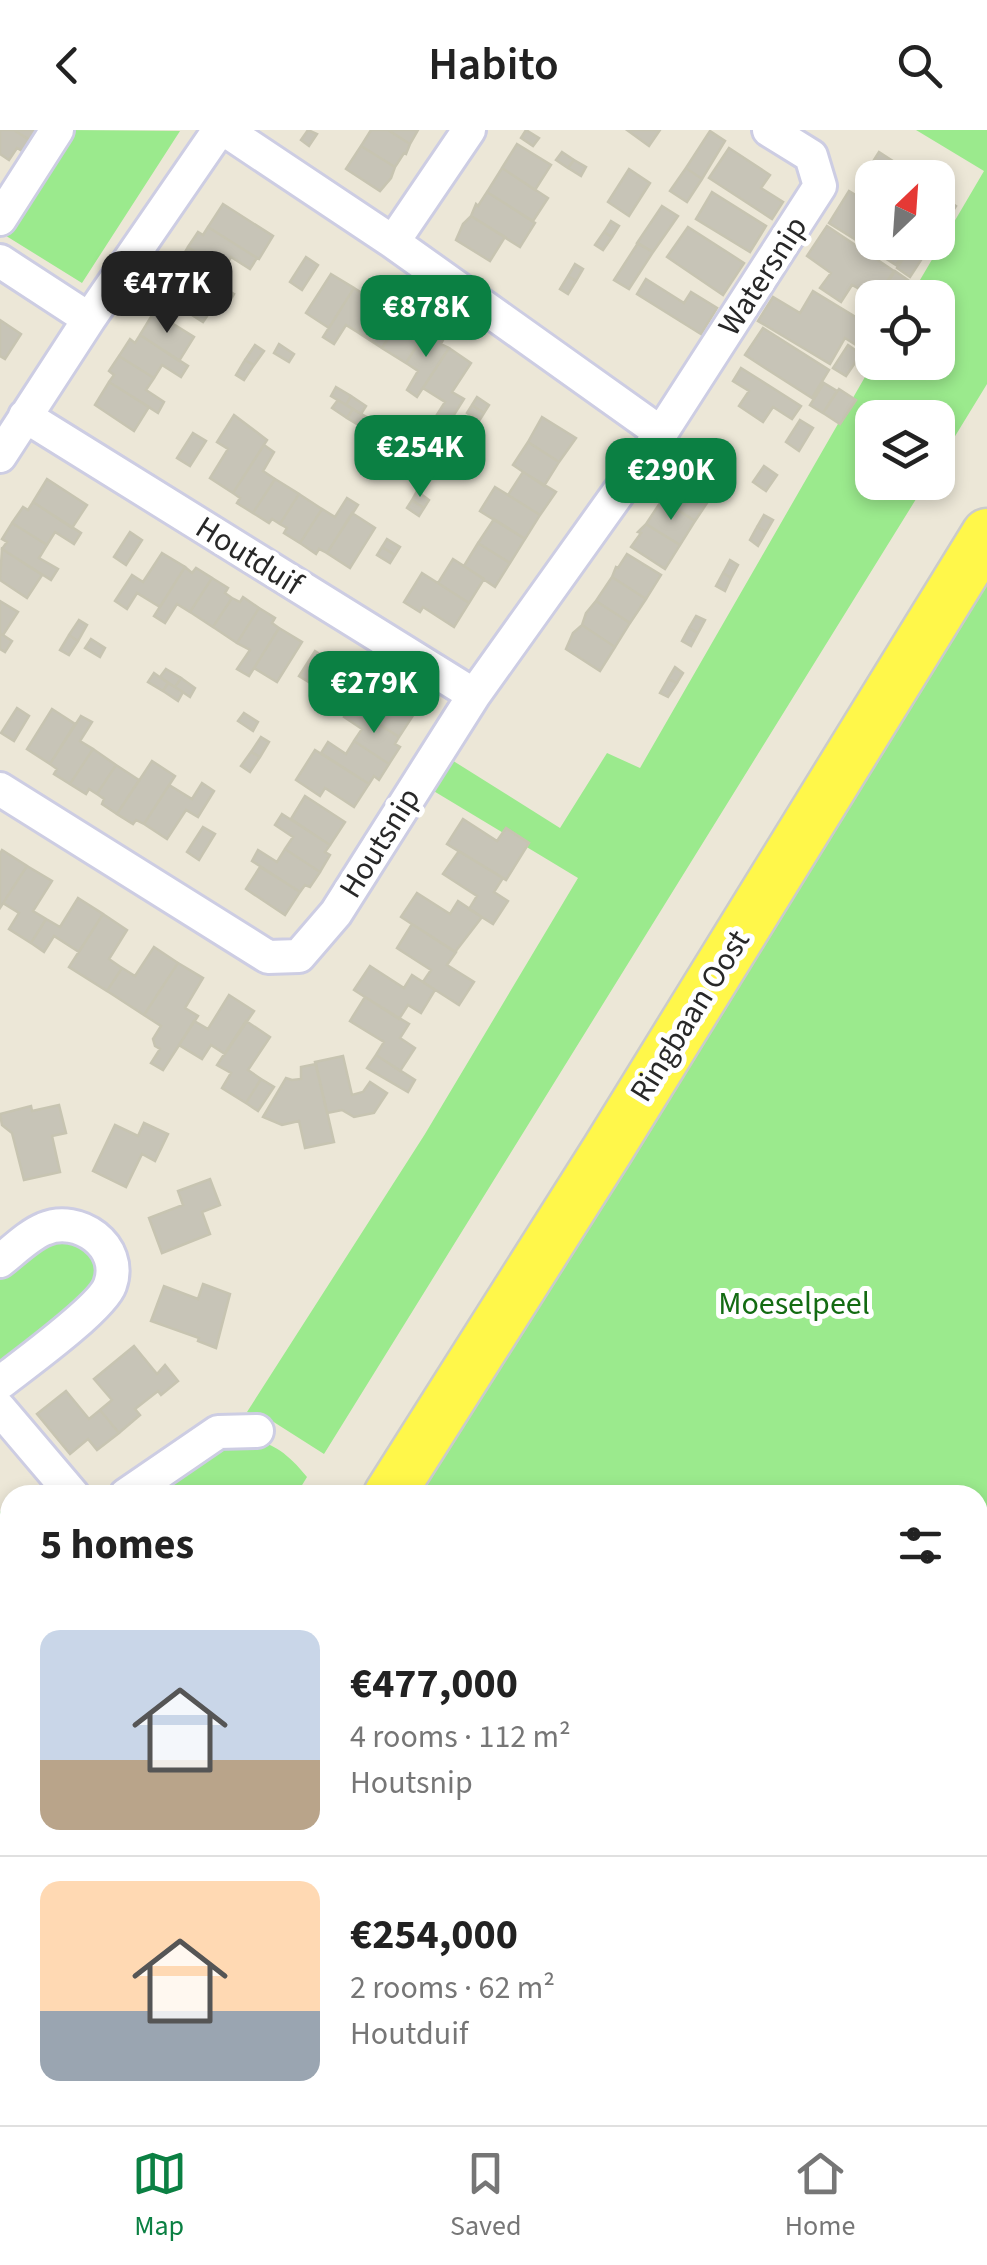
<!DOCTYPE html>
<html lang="en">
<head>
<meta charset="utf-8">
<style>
  body { margin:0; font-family:"Source Sans 3",sans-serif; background:#f2f2f2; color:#222; height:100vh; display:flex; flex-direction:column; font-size:38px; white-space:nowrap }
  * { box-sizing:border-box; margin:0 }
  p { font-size:32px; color:#767676 }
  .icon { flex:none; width:55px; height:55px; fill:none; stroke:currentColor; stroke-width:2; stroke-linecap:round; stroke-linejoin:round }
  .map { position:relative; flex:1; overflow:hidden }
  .sheet { position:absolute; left:0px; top:1355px; width:988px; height:640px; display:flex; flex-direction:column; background:#fff; border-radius:30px 30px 0 0; box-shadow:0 5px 15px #0003 }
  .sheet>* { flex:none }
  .needle { width:65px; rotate:25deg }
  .buttons { position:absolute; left:855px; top:30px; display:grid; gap:20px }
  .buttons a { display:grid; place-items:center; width:100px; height:100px; border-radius:20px; background:#fff; box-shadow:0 5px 15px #0003; font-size:50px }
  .price { position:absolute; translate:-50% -85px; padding:0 22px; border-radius:20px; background:#0b8043; color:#fff; font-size:32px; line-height:65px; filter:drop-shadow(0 2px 5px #0008) }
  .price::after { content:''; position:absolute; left:50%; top:60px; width:30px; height:22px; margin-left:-15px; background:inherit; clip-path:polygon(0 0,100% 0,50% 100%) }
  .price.current { background:#222; color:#fff }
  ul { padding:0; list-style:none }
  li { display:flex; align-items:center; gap:30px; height:250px; padding:0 40px }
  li+li { border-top:2px solid #e0e0e0 }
  li span { display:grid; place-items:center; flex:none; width:280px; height:200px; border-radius:20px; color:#555 }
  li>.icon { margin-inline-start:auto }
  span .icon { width:120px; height:120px; fill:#fffc; stroke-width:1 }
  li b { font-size:42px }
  h2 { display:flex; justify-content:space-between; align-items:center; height:120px; padding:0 40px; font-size:42px }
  header { display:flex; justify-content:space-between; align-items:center; height:130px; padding:0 40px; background:#fff; font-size:45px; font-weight:600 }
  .tabs { display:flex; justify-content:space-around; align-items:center; height:140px; border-top:2px solid #e0e0e0; background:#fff; font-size:28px; color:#767676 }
  .tabs a { display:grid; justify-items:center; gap:5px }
  .tabs .current { color:#0b8043 }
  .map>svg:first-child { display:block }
  .green { fill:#9bea8d }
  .building { fill:#c7c4b7; stroke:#c7c4b1; stroke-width:2.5 }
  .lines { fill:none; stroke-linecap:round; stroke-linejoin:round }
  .street-casing { stroke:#cdcde3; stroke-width:38 }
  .primary-casing { stroke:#cbcbcb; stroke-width:55 }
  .street { stroke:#fff; stroke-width:32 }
  .primary { stroke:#fff74a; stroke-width:50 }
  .labels { text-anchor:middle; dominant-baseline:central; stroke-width:10; stroke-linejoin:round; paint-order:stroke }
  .street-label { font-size:32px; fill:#282828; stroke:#fff }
  .park-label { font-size:32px; fill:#136b12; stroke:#fff }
</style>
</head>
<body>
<header><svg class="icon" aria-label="back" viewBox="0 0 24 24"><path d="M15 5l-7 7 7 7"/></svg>Habito<svg class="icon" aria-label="search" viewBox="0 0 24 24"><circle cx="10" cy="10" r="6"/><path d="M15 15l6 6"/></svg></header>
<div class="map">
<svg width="987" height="1995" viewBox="0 0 987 1995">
  <rect width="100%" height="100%" fill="#ece7d7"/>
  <!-- green -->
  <path class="green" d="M68 0 180 1 82 153 3 104Z
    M916 0H987V254L938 334V288H872V352L926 353 324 1324 269 1289 247 1282 425 1004 578 748 427 657 447 627 560 698 607 623 640 638 873 233 938 232V168L910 167 984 41Z
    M987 438V1452L978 1447V1365H418Z
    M64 1106 88 1117 99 1140 90 1162 0 1232V1148L50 1110Z
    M214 1308C259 1308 277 1310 307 1347L296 1365H128Z
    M10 1371V1650L0 1657V1382Z
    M10 1776V1936L0 1942V1783Z
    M10 1981V1985H107L99 1995H0V1987Z"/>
  <!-- building -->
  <path class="building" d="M0 0H14L31 11 24 22 17 18 9 30 0 24Z
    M14 0H38L31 11Z
    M308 0 317 4 309 16 301 10Z
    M371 0H388L410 14 406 24 404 23 395 37 361 16Z
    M388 0H418L410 14Z
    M526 0 539 8 533 16 521 8Z
    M627 0H660L649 16Z
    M710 1 725 11 702 49 686 38Z
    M517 14 551 35 535 60 502 38Z
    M361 16 395 37 391 48 380 61 346 39Z
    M729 18 770 45 761 58 783 72 772 89 709 48Z
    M562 22 574 30 568 38 556 30Z
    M879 22 919 48H877L867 41Z
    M574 30 586 37 581 46 568 38Z
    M502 38 548 68 533 91 487 62Z
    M686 38 702 49 687 72 670 61Z
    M629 39 650 53 629 86 608 72Z
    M849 61 872 75V112H911L896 135 829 93Z
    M487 62 535 93 520 117 471 86 476 74 478 76Z
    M712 62 766 96 750 122 696 89Z
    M943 67 956 76 938 104V75Z
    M223 74 273 106 259 129 208 97Z
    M662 76 678 86 653 122 637 113Z
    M471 86 505 107 490 131 456 110 463 94Z
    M611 91 619 96 612 107 604 102Z
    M827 96 894 141 876 168 852 155 841 172 820 158 831 143 807 126Z
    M208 97 257 128 250 139 231 127 223 140 188 117 198 102 203 105Z
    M688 97 744 133 723 165 667 127Z
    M604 102 612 107 603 120 595 115Z
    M914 112 932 113 910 147 897 138Z
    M638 113 653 122 629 159 614 150Z
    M188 117 223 140 215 153 234 164 227 176 178 145 183 137 178 134Z
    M306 127 318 135 302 160 290 152Z
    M575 134 583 139 576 151 568 146Z
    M895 141 908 150 897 168H878Z
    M331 144 354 158 329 198 306 183Z
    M178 145 218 170 203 192 164 167Z
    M568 146 576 151 568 164 560 159Z
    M646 149 684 173 691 162 717 178 701 204 637 164Z
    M354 158 362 163 365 158 381 168 359 203 346 195 334 214 323 207Z
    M813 161 872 197V214L867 222 845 208 830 234 758 191 773 167 800 183Z
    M381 168 397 179 394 184 401 188 382 218 359 203Z
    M154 182 194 207 179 231 140 205Z
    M401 188 409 193 412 188 428 198 406 233 382 218Z
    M0 190 21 204 5 229 0 226Z
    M428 198 444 208 441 214 449 218 417 267 407 260 418 241 406 233Z
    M763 198 829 240 812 268 745 225Z
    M140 205 188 236 181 247 162 235 154 248 119 226 130 209 135 213Z
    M279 214 294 224 289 232 274 223Z
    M255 215 264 221 254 235 245 230Z
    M848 215 861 224 846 246 833 238Z
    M449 218 471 233 452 262 464 269 447 296 435 288 445 272 423 258Z
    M119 226 154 248 146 260 164 272 158 283 109 252 114 245 109 241Z
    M245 230 254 235 244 250 236 245Z
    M741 238 801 276 792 289 773 277 763 292 739 276 749 261 733 251Z
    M109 252 149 277 134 301 95 275Z
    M824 253 837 261 823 283 810 275Z
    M336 257 351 266 346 275 331 266Z
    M839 259 856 270 840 294 823 283Z
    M351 266 366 276 361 284 346 275Z
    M477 267 489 275 484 283 472 275Z
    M338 270 353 279 347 288 332 278Z
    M472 275 484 283 479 291 467 283Z
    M353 279 368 288 362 297 347 288Z
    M234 285 267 310 233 363 210 348 228 319 217 312Z
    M542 287 576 308 559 332 528 312Z
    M800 290 813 298 799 321 786 312Z
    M193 303 206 311 190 336 177 328Z
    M528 312 559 332 544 356 513 335Z
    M447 314 459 322 454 330 442 322Z
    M264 315 274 322 263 341 275 349 253 383 237 373 240 368 233 363Z
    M410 322 425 331 419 340 404 331Z
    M442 322 454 330 449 338 437 330Z
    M692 322 726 343 711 367 677 346 680 336Z
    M764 336 777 345 766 361 753 352Z
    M523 342 556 362 540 385 508 365Z
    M677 346 711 367 695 391 662 370 669 353 671 355Z
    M47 349 87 375 72 398 33 372Z
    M275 349 299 364 280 394 272 389 269 393 253 383Z
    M495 357 540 385 525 409 480 381Z
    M417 361 429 370 424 378 412 370Z
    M299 364 322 379 300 413 284 403 287 398 280 394Z
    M347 368 358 375 327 423 319 419 316 424 300 413 322 379 335 387Z
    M412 370 424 378 419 386 407 378Z
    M662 370 695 391 680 415 646 394Z
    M33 372 81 403 74 414 55 402 47 415 12 393 23 377 28 380Z
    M352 383 375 398 350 438 327 423Z
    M764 385 773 390 766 402 757 397Z
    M494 389 525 409 510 433 478 413Z
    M12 393 47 415 39 428 58 439 51 450 2 419 7 412 2 409Z
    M646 394 680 415 665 439 631 417 641 403 638 402Z
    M757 397 766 402 758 416 750 410Z
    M130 402 142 410 126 435 114 427Z
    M387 409 400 417 395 425 382 417Z
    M478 413 510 433 495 457 464 436Z
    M382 417 395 425 390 433 377 425Z
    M2 419 42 445 27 468 0 450Z
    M162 423 185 437 160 477 137 463 127 479 115 471 132 445 143 452Z
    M627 424 661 445 646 469 612 447 616 437 618 438Z
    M453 429 484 449 469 473 438 453Z
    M730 430 738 435 731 448 723 443Z
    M185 437 192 443 196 438 212 448 190 482 177 474 165 493 154 486Z
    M422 443 469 473 454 497 423 477 420 482 404 472Z
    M723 443 731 448 725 461 716 456Z
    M612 447 646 469 630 493 596 471Z
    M212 448 228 458 225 463 232 468 213 497 190 482Z
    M243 467 259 478 237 513 213 497 232 468 240 472Z
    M0 471 18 482 3 505 0 503Z
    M596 471 630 493 615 517 582 495 586 483Z
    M259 478 275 488 272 493 279 498 249 546 237 539 250 520 237 513Z
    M696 486 705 490 698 503 689 498Z
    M79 490 87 495 78 511 69 505Z
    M582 495 615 517 600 541 566 519 573 503Z
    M279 498 302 512 277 552 254 538Z
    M689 498 698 503 691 516 682 511Z
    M0 503 12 511 5 522 0 519Z
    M69 505 78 511 69 525 60 520Z
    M91 509 105 518 100 527 85 518Z
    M315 521 327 529 312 554 299 546Z
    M675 537 683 543 677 553 668 549Z
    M166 539 181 548 175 557 160 547Z
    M154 543 168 553 163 561 148 552Z
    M181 548 195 558 190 567 175 557Z
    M668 549 677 553 668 567 660 563Z
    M168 553 183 562 178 571 163 561Z
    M365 553 414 584 399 607 351 576Z
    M351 576 399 607 395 614 400 617 389 634 354 611 362 599 344 587Z
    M17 578 29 586 14 611 1 603Z
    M52 579 75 594 50 634 27 619Z
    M244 583 258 592 253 601 238 591Z
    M81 586 92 592 80 611 93 619 70 654 54 644 57 639 50 634Z
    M261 607 269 612 260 627 251 622Z
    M354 611 389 634 379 650 374 646 369 654 321 623 328 612 346 624Z
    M93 619 116 635 97 664 89 659 86 664 70 654Z
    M315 620 369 654 354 677 325 658 320 666 296 650Z
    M251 622 260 627 250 642 241 636Z
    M152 631 175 646 144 694 136 690 133 694 117 684Z
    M116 635 139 650 117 684 102 674 104 669 97 664Z
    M202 653 214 661 198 687 186 680 167 709 144 694 169 655 192 669Z
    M305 666 345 692 330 715 291 689Z
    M282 684 330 715 325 722 330 725 320 742 285 719 293 707 275 695Z
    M463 689 497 711 506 698 529 713 506 750 447 714Z
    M203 697 215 704 199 730 187 722Z
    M285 719 320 742 310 757 305 755 300 762 252 731 258 720 277 732Z
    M2 720 27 736 0 778V724Z
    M459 721 503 748 494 762 508 771 493 794 469 779 477 766 443 744Z
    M27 736 52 751 33 781 46 789 31 813 9 799 19 783 3 773Z
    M260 737 300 762 285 785 246 759Z
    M417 763 450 784 458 771 482 787 455 822 401 787Z
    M78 768 103 784 79 822 54 806 44 822 31 813 46 789 60 797Z
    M103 784 127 800 109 829 122 838 107 861 69 837Z
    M412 794 456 822 447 835 474 852 459 875 423 852 431 840 397 818Z
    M154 817 178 833 144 885 107 861 122 838 135 846Z
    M178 833 203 848 185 878 198 886 163 940 151 933 160 919 155 916 153 909 161 896 144 885Z
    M370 836 404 858 412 845 435 860 421 883 408 875 399 889 354 860Z
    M229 865 254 881 225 924 211 915 202 929 179 915 194 891 208 899Z
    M365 867 409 894 400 908 415 918 400 941 376 925 384 912 350 891Z
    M246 891 270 907 248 940 261 949 246 973 222 958 231 943 217 935Z
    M376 925 415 950 408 962 367 938Z
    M343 926 352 965 363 962 370 952 387 963 374 983 354 987 342 980 327 983 315 932Z
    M316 934 334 1012 305 1018 299 991 282 995 263 987 286 948 292 950 301 949V937Z
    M261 949 274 957 258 981 246 973Z
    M59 975 66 1003 52 1006 60 1042 24 1050 12 1003 2 995 0 984 31 976 32 981Z
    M144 993 168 1004 155 1031 142 1024 126 1057 93 1041 115 995 138 1006Z
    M210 1049 220 1075 202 1082 210 1104 162 1123 149 1088 183 1075 178 1061Z
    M203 1154 230 1164 216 1218 198 1211 199 1208 151 1191 164 1156 198 1169Z
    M134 1216 157 1244 165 1235 178 1251 161 1265 158 1261 135 1279 140 1285 119 1303 100 1280 112 1270 94 1249Z
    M66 1261 89 1289 100 1280 119 1303 97 1320 88 1309 70 1324 37 1284Z
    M144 1985H154L165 1995H134Z
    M467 1985H513L520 1995H474Z"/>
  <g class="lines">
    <defs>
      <path id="street" d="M0 89 57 0
        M393 112 469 0
        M0 131 89 189
        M25 286 474 565
        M661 303 820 56 811 26 769 0
        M0 326 89 189 219 0
        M0 659 268 827 299 826 336 783 474 565 661 303 393 112 225 0
        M0 1131C13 1121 29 1105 44 1099 78 1084 124 1116 110 1155 102 1178 23 1235 0 1253
        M0 1279 73 1365
        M126 1365 218 1302 257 1301
        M0 1957 10 1952
        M547 1985 553 1995"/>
      <path id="primary" d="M389 1365 608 1019 987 404
        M0 1763 10 1756"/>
    </defs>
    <!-- street casing -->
    <use href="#street" class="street-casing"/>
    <!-- primary casing -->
    <use href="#primary" class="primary-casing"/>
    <!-- street -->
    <use href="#street" class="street"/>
    <!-- primary -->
    <use href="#primary" class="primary"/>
  </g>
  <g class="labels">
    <!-- street labels -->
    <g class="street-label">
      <text transform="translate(763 146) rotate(-57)">Watersnip</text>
      <text transform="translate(249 426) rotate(32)">Houtduif</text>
      <text transform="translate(380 713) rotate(-58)">Houtsnip</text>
      <text transform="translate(690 886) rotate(-58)">Ringbaan Oost</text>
    </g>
    <!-- park labels -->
    <g class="park-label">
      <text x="794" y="1174">Moeselpeel</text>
    </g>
  </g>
</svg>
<div class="buttons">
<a><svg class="needle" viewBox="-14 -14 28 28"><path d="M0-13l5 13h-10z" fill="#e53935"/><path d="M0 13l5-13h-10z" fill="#767676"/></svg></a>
<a><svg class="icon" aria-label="locate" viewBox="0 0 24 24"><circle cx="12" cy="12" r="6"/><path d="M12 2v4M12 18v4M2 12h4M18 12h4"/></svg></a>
<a><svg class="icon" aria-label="layers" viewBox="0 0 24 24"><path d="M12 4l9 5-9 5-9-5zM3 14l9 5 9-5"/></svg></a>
</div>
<b class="price current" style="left:167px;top:206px">€477K</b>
<b class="price" style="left:426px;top:230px">€878K</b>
<b class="price" style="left:420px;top:370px">€254K</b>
<b class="price" style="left:671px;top:393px">€290K</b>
<b class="price" style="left:374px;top:606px">€279K</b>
<section class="sheet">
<h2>5 homes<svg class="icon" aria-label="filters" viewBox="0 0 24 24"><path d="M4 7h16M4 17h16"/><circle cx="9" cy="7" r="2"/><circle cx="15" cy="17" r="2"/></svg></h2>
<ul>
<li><span style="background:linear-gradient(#c9d6e8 65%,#b9a48a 0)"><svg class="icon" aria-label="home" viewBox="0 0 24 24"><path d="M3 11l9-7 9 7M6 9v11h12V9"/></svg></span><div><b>€477,000</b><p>4 rooms · 112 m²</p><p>Houtsnip</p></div></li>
<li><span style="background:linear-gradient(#ffd9b3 65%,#9aa5b1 0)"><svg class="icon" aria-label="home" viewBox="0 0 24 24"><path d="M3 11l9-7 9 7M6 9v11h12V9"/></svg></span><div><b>€254,000</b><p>2 rooms · 62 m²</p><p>Houtduif</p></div></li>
</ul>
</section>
</div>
<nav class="tabs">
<a class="current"><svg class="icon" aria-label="map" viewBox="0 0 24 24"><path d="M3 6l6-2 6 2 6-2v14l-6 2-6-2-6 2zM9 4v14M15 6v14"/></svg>Map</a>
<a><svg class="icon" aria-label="saved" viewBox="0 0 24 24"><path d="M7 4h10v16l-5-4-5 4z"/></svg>Saved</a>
<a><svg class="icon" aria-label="home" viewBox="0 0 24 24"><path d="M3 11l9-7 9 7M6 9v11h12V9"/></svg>Home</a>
</nav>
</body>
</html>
